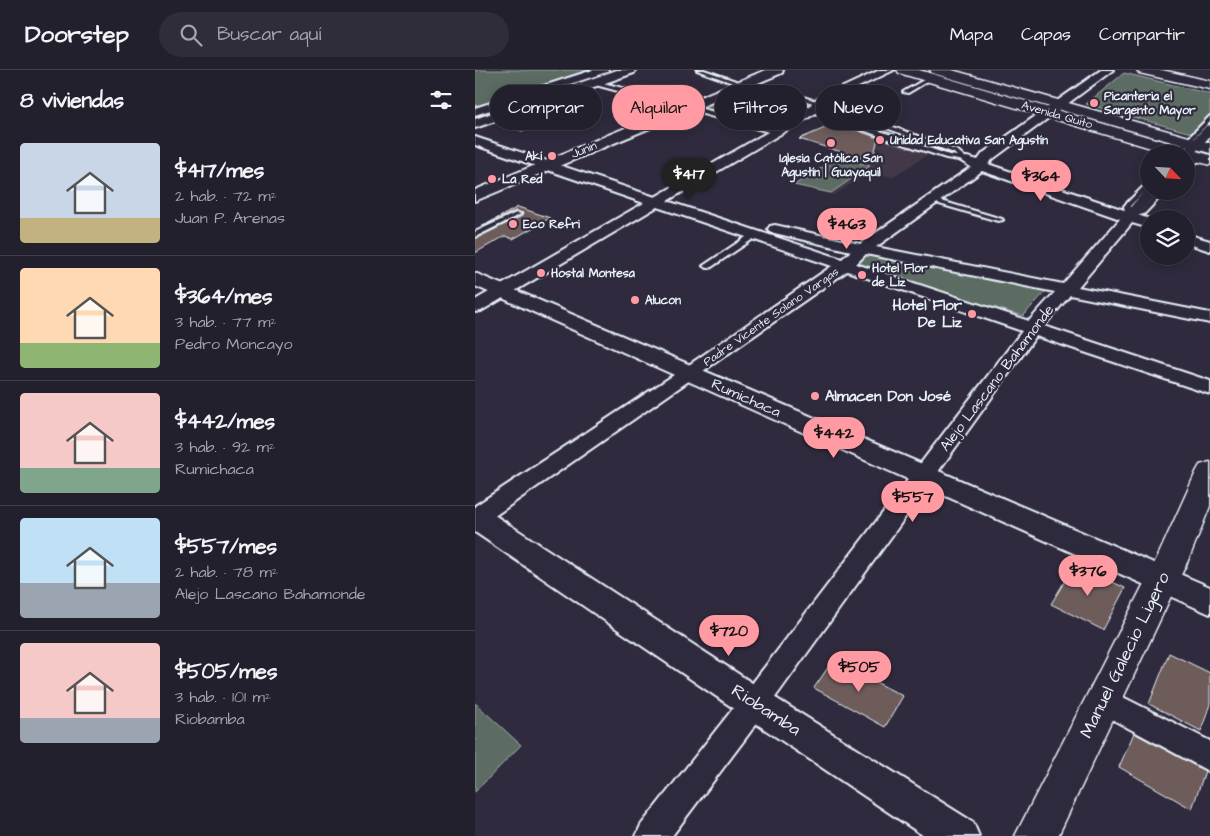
<!DOCTYPE html>
<html lang="es">
<head>
<meta charset="utf-8">
<style>
  body { margin:0; font-family:"Architects Daughter",sans-serif; background:#2f2d3a; color:#f1f3f6; height:100vh; display:flex; flex-direction:column; font-size:19px; white-space:nowrap }
  * { box-sizing:border-box; margin:0 }
  p { font-size:16px; color:#a3a3aa }
  .icon { flex:none; width:28px; height:28px; fill:none; stroke:currentColor; stroke-width:2; stroke-linecap:round; stroke-linejoin:round }
  .map { position:relative; flex:1; overflow:hidden }
  .side { display:flex; flex-direction:column; background:#23202e; width:475px }
  .side>* { flex:none }
  .banner { position:absolute; left:15px; top:15px; width:475px; height:45px; display:flex; gap:10px }
  .needle { width:32px; rotate:115deg }
  .tools { position:absolute; left:665px; top:75px; display:grid; gap:10px }
  .tools a { display:grid; place-items:center; width:55px; height:55px; border-radius:50%; background:#23202e; box-shadow:0 2px 12px #0003,0 0 0 1px #403e4a; font-size:25px }
  .price { position:absolute; translate:-50% -42px; padding:0 11px; border-radius:18px; background:#ff9aa2; color:#111; font-size:16px; line-height:32px; filter:drop-shadow(0 1px 2px #0008) }
  .price::after { content:''; position:absolute; left:50%; top:30px; width:15px; height:11px; margin-left:-8px; background:inherit; clip-path:polygon(0 0,100% 0,50% 100%) }
  .price.on { background:#222; color:#fff }
  ul { padding:0; list-style:none }
  li { display:flex; align-items:center; gap:15px; height:125px; padding:0 20px }
  li+li { border-top:1px solid #403e4a }
  li span { display:grid; place-items:center; flex:none; width:140px; height:100px; border-radius:5px; color:#555 }
  li>.icon { margin-inline-start:auto }
  span .icon { width:60px; height:60px; fill:#fffc; stroke-width:1 }
  li b { font-size:21px }
  h2 { display:flex; justify-content:space-between; align-items:center; height:60px; padding:0 20px; font-size:21px }
  .chip { padding:0 18px; border-radius:22px; background:#23202e; box-shadow:0 2px 12px #0003,0 0 0 1px #403e4a; font-size:18px; line-height:45px }
  .chip.on { background:#ff9aa2; color:#111 }
  header { display:flex; align-items:center; gap:30px; box-sizing:border-box; height:70px; padding:0 25px; background:#23202e; border-bottom:1px solid #403e4a }
  header strong { font-size:24px }
  nav { display:flex; gap:28px; margin-inline-start:auto; font-size:18px }
  .search { width:350px; height:45px; background:#2f2d3a; display:flex; align-items:center; gap:12px; box-sizing:border-box; padding:0 18px; border-radius:28px; color:#a3a3aa; font-size:19px }
  main { display:flex; flex:1; min-height:0 }
  .map>svg:first-child { display:block }
  .built { fill:#423946 }
  .green { fill:#5b6c63; stroke:#a2aeae }
  .building { fill:#6d5c5a; stroke:#e8f1f8 }
  .lines { fill:none; stroke-linecap:round; stroke-linejoin:round }
  .service-casing { stroke:#e8f1f8; stroke-width:4 }
  .pedestrian-casing { stroke:#e8f1f8; stroke-width:4 }
  .minor-casing { stroke:#e8f1f8; stroke-width:4 }
  .tertiary-casing { stroke:#e8f1f8; stroke-width:4 }
  .secondary-casing { stroke:#e8f1f8; stroke-width:3 }
  .primary-casing { stroke:#e8f1f8; stroke-width:3 }
  .service { fill:#2f2a3d; fill-rule:evenodd }
  .pedestrian { fill:#2f2a3d; fill-rule:evenodd }
  .minor { fill:#2f2a3d; fill-rule:evenodd }
  .tertiary { fill:#2f2a3d; fill-rule:evenodd }
  .secondary { fill:#2f2a3d; fill-rule:evenodd }
  .primary { fill:#2f2a3d; fill-rule:evenodd }
  .poi-dot { fill:#ff9aa2; stroke:#2f2a3d; stroke-width:2 }
  .labels { text-anchor:middle; dominant-baseline:central; stroke-width:4.5; stroke-linejoin:round; paint-order:stroke }
  .far-poi-label { font-size:12px; font-weight:bold; fill:#e8f1f8; stroke:#2f2a3d; text-anchor:start }
  .far-street-label { font-size:12px; fill:#e8f1f8; stroke:#2f2a3d }
  .poi-label { font-size:15px; font-weight:bold; fill:#e8f1f8; stroke:#2f2a3d; text-anchor:end }
  .street-label { font-size:15px; fill:#e8f1f8; stroke:#2f2a3d }
  .near-street-label { font-size:18px; fill:#e8f1f8; stroke:#2f2a3d }
</style>
</head>
<body>
<header>
<strong>Doorstep</strong>
<div class="search"><svg class="icon" aria-label="search" viewBox="0 0 24 24"><circle cx="10" cy="10" r="6"/><path d="M15 15l6 6"/></svg>Buscar aquí</div>
<nav><a>Mapa</a><a>Capas</a><a>Compartir</a></nav>
</header>
<main>
<section class="side">
<h2>8 viviendas<svg class="icon" aria-label="filters" viewBox="0 0 24 24"><path d="M4 7h16M4 17h16"/><circle cx="9" cy="7" r="2"/><circle cx="15" cy="17" r="2"/></svg></h2>
<ul>
<li><span style="background:linear-gradient(#c9d6e8 75%,#c2b280 0)"><svg class="icon" aria-label="home" viewBox="0 0 24 24"><path d="M3 11l9-7 9 7M6 9v11h12V9"/></svg></span><div><b>$417/mes</b><p>2 hab. · 72 m²</p><p>Juan P. Arenas</p></div></li>
<li><span style="background:linear-gradient(#ffd9b3 75%,#8fb573 0)"><svg class="icon" aria-label="home" viewBox="0 0 24 24"><path d="M3 11l9-7 9 7M6 9v11h12V9"/></svg></span><div><b>$364/mes</b><p>3 hab. · 77 m²</p><p>Pedro Moncayo</p></div></li>
<li><span style="background:linear-gradient(#f6c9c9 75%,#7fa58c 0)"><svg class="icon" aria-label="home" viewBox="0 0 24 24"><path d="M3 11l9-7 9 7M6 9v11h12V9"/></svg></span><div><b>$442/mes</b><p>3 hab. · 92 m²</p><p>Rumichaca</p></div></li>
<li><span style="background:linear-gradient(#bfe0f5 65%,#9aa5b1 0)"><svg class="icon" aria-label="home" viewBox="0 0 24 24"><path d="M3 11l9-7 9 7M6 9v11h12V9"/></svg></span><div><b>$557/mes</b><p>2 hab. · 78 m²</p><p>Alejo Lascano Bahamonde</p></div></li>
<li><span style="background:linear-gradient(#f6c9c9 75%,#9aa5b1 0)"><svg class="icon" aria-label="home" viewBox="0 0 24 24"><path d="M3 11l9-7 9 7M6 9v11h12V9"/></svg></span><div><b>$505/mes</b><p>3 hab. · 101 m²</p><p>Riobamba</p></div></li>
</ul>
</section>
<div class="map">
<svg width="735" height="766" viewBox="0 0 735 766">
  <rect width="100%" height="100%" fill="#2f2a3d"/>
  <filter id="ink" filterUnits="userSpaceOnUse"><feTurbulence type="fractalNoise" baseFrequency=".02" numOctaves="2"/><feDisplacementMap in="SourceGraphic" scale="10" xChannelSelector="R" yChannelSelector="G"/><feConvolveMatrix kernelMatrix="1 2 1 2 8 2 1 2 1" color-interpolation-filters="sRGB"/></filter>
  <g filter="url(#ink)">
    <!-- built -->
    <path class="built" d="M394 63 456 83 417 107 397 101 359 125 317 115 363 87 390 93 403 83 405 79 382 71Z"/>
    <!-- green -->
    <path class="green" d="M0 0H113L0 38Z
      M649 3 735 24V44L716 63 611 34Z
      M272 19 330 39 294 57 226 37Z
      M364 87 395 96 356 123 319 115Z
      M392 184 571 221 548 246 378 196Z
      M0 633 46 675 0 722Z"/>
    <!-- building -->
    <path class="building" d="M53 42 75 49 47 61 22 52Z
      M362 53 403 68 398 89 386 88 324 69Z
      M43 137 75 148 38 169 30 166 0 183V169L47 146 48 143 40 141 6 157Z
      M600 494 650 518 628 560 576 534Z
      M694 583 735 603V634L726 661 674 634Z
      M358 590 428 626 410 657 339 618Z
      M659 663 730 701 717 739 644 697Z"/>
    <g class="lines">
      <defs>
        <path id="service" d="M222 0H229L474 85 482 86 479 83 390 50 295 19 300 18 394 48 483 81 492 89 489 91 471 88 410 68Z
          M454 7 458 8 433 23 428 22Z
          M149 33 191 45 192 46 189 48 147 36V34Z
          M735 46V51L710 78H706V76Z
          M735 85V89L724 91 711 99V94L720 88Z
          M674 111V117L655 136 656 144 665 142 684 121H691L669 144 651 148 649 136Z
          M456 128 527 149 528 150 523 151 454 131V129Z
          M41 143 46 144 0 167V162Z
          M277 163 284 165 235 198H232L228 196Z"/>
        <path id="pedestrian" d="M117 10 304 59 305 61 298 63 117 14Z"/>
        <path id="minor" d="M118 0H133L132 2 0 45V38Z
          M405 0H419L346 35 341 43 192 131 367 189 376 181 295 162 293 159 295 156 300 155 385 174 496 97 486 91 487 88 492 87 503 90 508 83 626 0H638L518 89 513 94 652 141 672 118H674V121H684L663 145 674 149V158L657 153 603 217 735 243V253L595 225 569 256 735 311V324L561 266 273 665 197 766H161L166 755 253 645 547 261 372 201 8 454 0 457V436L208 299 357 196 182 137 6 241 0 242V230L169 133 0 75V67L180 127 333 39 338 31ZM507 101 645 149 588 214 401 177ZM391 184 580 222 554 251 381 194Z
          M735 55V66L716 87 711 88V84H705L731 56Z
          M711 164 735 171V181L711 173Z
          M628 617 735 671V702L618 639 614 630 618 621Z"/>
        <path id="tertiary" d="M142 0H160L159 3 0 58V49Z
          M291 0H308L307 3 0 131V120Z
          M0 203 735 517V544L0 216Z
          M0 436 10 439 291 622 498 752 504 766H449L267 644 0 462Z"/>
        <path id="secondary" d="M422 0H444L735 85V95L711 88V84H696L424 3Z
          M735 392V436L715 486 583 766H540L683 486 721 402 725 395Z"/>
        <path id="primary" d="M455 0H477L735 73V83L457 3Z
          M662 0H687L735 11V19L664 3Z"/>
      </defs>
      <!-- service casing -->
      <use href="#service" class="service-casing"/>
      <!-- pedestrian casing -->
      <use href="#pedestrian" class="pedestrian-casing"/>
      <!-- minor casing -->
      <use href="#minor" class="minor-casing"/>
      <!-- tertiary casing -->
      <use href="#tertiary" class="tertiary-casing"/>
      <!-- secondary casing -->
      <use href="#secondary" class="secondary-casing"/>
      <!-- primary casing -->
      <use href="#primary" class="primary-casing"/>
      <!-- service -->
      <use href="#service" class="service"/>
      <!-- pedestrian -->
      <use href="#pedestrian" class="pedestrian"/>
      <!-- minor -->
      <use href="#minor" class="minor"/>
      <!-- tertiary -->
      <use href="#tertiary" class="tertiary"/>
      <!-- secondary -->
      <use href="#secondary" class="secondary"/>
      <!-- primary -->
      <use href="#primary" class="primary"/>
    </g>
  </g>
  <!-- markers -->
  <g class="poi-dot">
    <circle cx="619" cy="33" r="5"/>
    <circle cx="405" cy="70" r="5"/>
    <circle cx="356" cy="73" r="5"/>
    <circle cx="77" cy="86" r="5"/>
    <circle cx="17" cy="109" r="5"/>
    <circle cx="38" cy="154" r="5"/>
    <circle cx="66" cy="203" r="5"/>
    <circle cx="387" cy="205" r="5"/>
    <circle cx="160" cy="230" r="5"/>
    <circle cx="497" cy="244" r="5"/>
    <circle cx="340" cy="326" r="5"/>
  </g>
  <g class="labels">
    <!-- far-poi labels -->
    <g class="far-poi-label">
      <text x="629" y="26">Picanteria el<tspan x="629" dy="14">Sargento Mayor</tspan></text>
      <text x="415" y="70">Unidad Educativa San Agustín</text>
      <text x="67" y="86" text-anchor="end">Akí</text>
      <text x="356" y="88" text-anchor="middle">Iglesia Católica San<tspan x="356" dy="14">Agustín | Guayaquil</tspan></text>
      <text x="27" y="109">La Red</text>
      <text x="48" y="154">Eco Refri</text>
      <text x="397" y="198">Hotel Flor<tspan x="397" dy="14">de Liz</tspan></text>
      <text x="76" y="203">Hostal Montesa</text>
      <text x="170" y="230">Alucon</text>
    </g>
    <!-- far-street labels -->
    <g class="far-street-label">
      <text transform="translate(582 45) rotate(16)">Avenida Quito</text>
      <text transform="translate(109 80) rotate(-23)">Junín</text>
      <text transform="translate(296 247) rotate(-35)">Padre Vicente Solano Vargas</text>
    </g>
    <!-- poi labels -->
    <g class="poi-label">
      <text x="487" y="235">Hotel Flor<tspan x="487" dy="17">De Liz</tspan></text>
      <text x="350" y="326" text-anchor="start">Almacen Don José</text>
    </g>
    <!-- street labels -->
    <g class="street-label">
      <text transform="translate(522 308) rotate(-53)">Alejo Lascano Bahamonde</text>
      <text transform="translate(271 328) rotate(24)">Rumichaca</text>
    </g>
    <!-- near-street labels -->
    <g class="near-street-label">
      <text transform="translate(650 585) rotate(-64)">Manuel Galecio Ligero</text>
      <text transform="translate(291 640) rotate(33)">Riobamba</text>
    </g>
  </g>
</svg>
<div class="tools">
<a><svg class="needle" viewBox="-14 -14 28 28"><path d="M0-13l5 13h-10z" fill="#e53935"/><path d="M0 13l5-13h-10z" fill="#a3a3aa"/></svg></a>
<a><svg class="icon" aria-label="layers" viewBox="0 0 24 24"><path d="M12 4l9 5-9 5-9-5zM3 14l9 5 9-5"/></svg></a>
</div>
<b class="price on" style="left:214px;top:130px">$417</b>
<b class="price" style="left:566px;top:132px">$364</b>
<b class="price" style="left:372px;top:180px">$463</b>
<b class="price" style="left:359px;top:389px">$442</b>
<b class="price" style="left:438px;top:453px">$557</b>
<b class="price" style="left:613px;top:527px">$376</b>
<b class="price" style="left:254px;top:587px">$720</b>
<b class="price" style="left:384px;top:623px">$505</b>
<div class="banner">
<a class="chip">Comprar</a>
<a class="chip on">Alquilar</a>
<a class="chip">Filtros</a>
<a class="chip">Nuevo</a>
</div>
</div>
</main>
</body>
</html>
